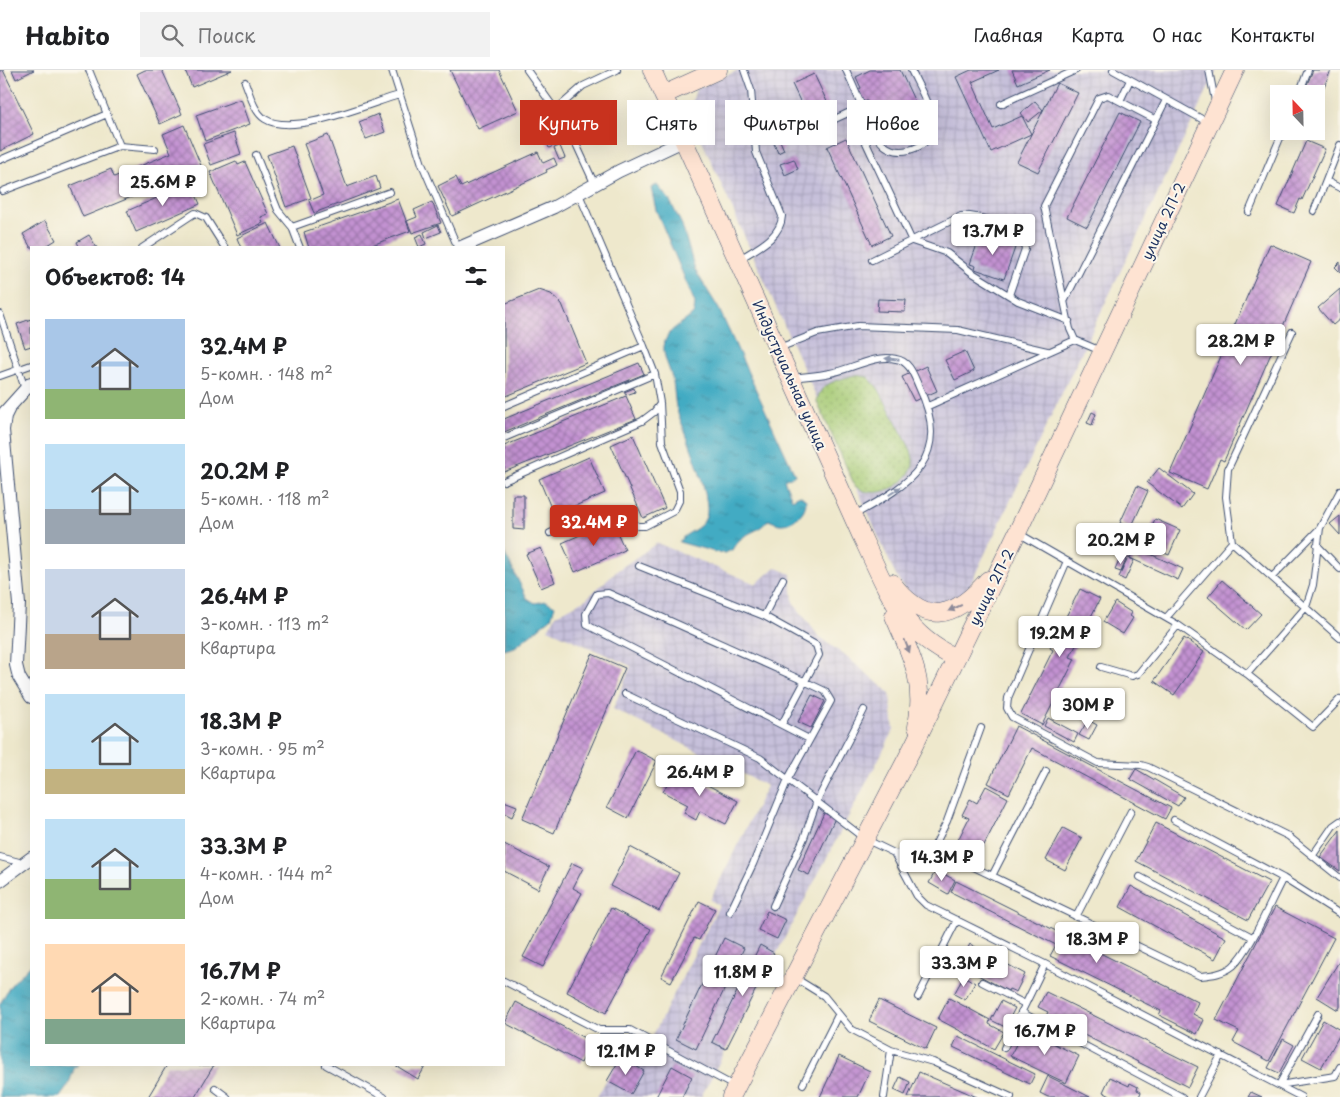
<!DOCTYPE html>
<html lang="ru">
<head>
<meta charset="utf-8">
<style>
  body { margin:0; font-family:"Playpen Sans",sans-serif; background:#f2f2f2; color:#202124; height:100vh; display:flex; flex-direction:column; font-size:19px; white-space:nowrap }
  * { box-sizing:border-box; margin:0 }
  p { font-size:16px; color:#757577 }
  .icon { flex:none; width:28px; height:28px; fill:none; stroke:currentColor; stroke-width:2; stroke-linecap:round; stroke-linejoin:round }
  .map { position:relative; flex:1; overflow:hidden }
  .sheet { position:absolute; left:30px; top:176px; width:475px; height:820px; display:flex; flex-direction:column; background:#fff; border-radius:0px; box-shadow:0 5px 20px #0002 }
  .sheet>* { flex:none }
  .banner { position:absolute; left:520px; top:30px; width:475px; height:45px; display:flex; gap:10px }
  .needle { width:32px; rotate:338deg }
  .fabs { position:absolute; left:1270px; top:15px; display:grid; gap:10px }
  .fabs a { display:grid; place-items:center; width:55px; height:55px; border-radius:0px; background:#fff; box-shadow:0 5px 20px #0002; font-size:25px }
  .price { position:absolute; translate:-50% -42px; padding:0 11px; border-radius:5px; background:#fff; color:#222; font-size:16px; line-height:32px; filter:drop-shadow(0 1px 2px #0008) }
  .price::after { content:''; position:absolute; left:50%; top:30px; width:15px; height:11px; margin-left:-8px; background:inherit; clip-path:polygon(0 0,100% 0,50% 100%) }
  .price.current { background:#c8321e; color:#fff }
  ul { padding:0; list-style:none }
  li { display:flex; align-items:center; gap:15px; height:125px; padding:0 15px }
  li span { display:grid; place-items:center; flex:none; width:140px; height:100px; border-radius:0px; color:#555 }
  li>.icon { margin-inline-start:auto }
  span .icon { width:60px; height:60px; fill:#fffc; stroke-width:1 }
  li b { font-size:21px }
  h2 { display:flex; justify-content:space-between; align-items:center; height:60px; padding:0 15px; font-size:21px }
  .pill { padding:0 18px; border-radius:0px; background:#fff; box-shadow:0 5px 20px #0002; font-size:18px; line-height:45px }
  .pill.current { background:#c8321e; color:#fff }
  header { display:flex; align-items:center; gap:30px; box-sizing:border-box; height:70px; padding:0 25px; background:#fff; border-bottom:1px solid #e0e0e0 }
  header strong { font-size:24px }
  nav { display:flex; gap:28px; margin-inline-start:auto; font-size:18px }
  .search { width:350px; height:45px; background:#f2f2f2; display:flex; align-items:center; gap:12px; box-sizing:border-box; padding:0 18px; border-radius:0px; color:#757577; font-size:19px }
  .map>svg:first-child { display:block }
  .industrial { fill:url(#industrial-grid) }
  .grass { fill:url(#grass-dots); stroke:#607c69 }
  .water { fill:url(#water-ripples); stroke:#2f6d90 }
  .building { fill:url(#building-cross-hatch) }
  .lines { fill:none; stroke-linecap:round; stroke-linejoin:round }
  .lane-casing { stroke:#3b4b6e; stroke-width:8 }
  .street-casing { stroke:#3b4b6e; stroke-width:14 }
  .secondary-casing { stroke:#3b4b6e; stroke-width:19 }
  .lane { stroke:#fff; stroke-width:6 }
  .street { stroke:#fff; stroke-width:12 }
  .secondary { stroke:#fee3d2; stroke-width:18 }
  .oneway { fill:#8d97ae }
  .oneway2 { fill:#8c8998 }
  .labels { text-anchor:middle; dominant-baseline:central; stroke-width:4; stroke-linejoin:round; paint-order:stroke }
  .street-label { font-size:14px; fill:#1b2f5e; stroke:#fbf7ec }
</style>
</head>
<body>
<header>
<strong>Habito</strong>
<div class="search"><svg class="icon" aria-label="search" viewBox="0 0 24 24"><circle cx="10" cy="10" r="6"/><path d="M15 15l6 6"/></svg>Поиск</div>
<nav><a>Главная</a><a>Карта</a><a>О нас</a><a>Контакты</a></nav>
</header>
<div class="map">
<svg width="1340" height="1027" viewBox="0 0 1340 1027">
  <defs>
    <pattern id="industrial-grid" width="8" height="8" patternUnits="userSpaceOnUse" patternTransform="scale(1.25)"><rect width="8" height="8" fill="#c6c0da"/><path d="M0 4h8M4 0v8" fill="none" stroke="#aaa5be"/></pattern>
    <pattern id="grass-dots" width="8" height="8" patternUnits="userSpaceOnUse" patternTransform="scale(1.25)"><rect width="8" height="8" fill="#a6ca74"/><path d="M2 2h.1M6 6h.1" fill="none" stroke="#86a462" stroke-width="1.8" stroke-linecap="round"/></pattern>
    <pattern id="water-ripples" width="26" height="14" patternUnits="userSpaceOnUse" patternTransform="scale(1.25)"><rect width="26" height="14" fill="#43abc3"/><path d="M2 4q2-2 4 0t4 0M15 11q2-2 4 0t4 0" fill="none" stroke="#378ca2"/></pattern>
    <pattern id="building-cross-hatch" width="8" height="8" patternUnits="userSpaceOnUse" patternTransform="scale(1.25)"><rect width="8" height="8" fill="#c392d1"/><path d="M0 0l8 8M0 8l8-8" fill="none" stroke="#9e78ad"/></pattern>
  </defs>
  <rect width="100%" height="100%" fill="#fbf7ec"/>
  <filter id="ink" filterUnits="userSpaceOnUse"><feTurbulence type="fractalNoise" baseFrequency=".02" numOctaves="2"/><feDisplacementMap in="SourceGraphic" scale="10" xChannelSelector="R" yChannelSelector="G"/><feConvolveMatrix kernelMatrix="1 2 1 2 8 2 1 2 1" color-interpolation-filters="sRGB"/></filter>
  <filter id="wash" filterUnits="userSpaceOnUse"><feTurbulence type="fractalNoise" baseFrequency=".0096" numOctaves="4" result="noise"/><feDisplacementMap in="SourceGraphic" scale="20" xChannelSelector="R" yChannelSelector="G"/><feGaussianBlur stdDeviation="1.12" result="paint"/><feColorMatrix in="noise" values="0 0 0 0 0 0 0 0 0 0 0 0 0 0 0 0 0 1.4 0 .05"/><feComposite in="paint" operator="in"/></filter>
  <g filter="url(#wash)">
    <rect width="100%" height="100%" fill="#eee8cc"/>
    <!-- industrial -->
    <path class="industrial" d="M739 0H1217L970 515 962 524 949 531 938 535 926 533 905 519 896 506 689 42 696 19Z
      M657 473 756 514 775 497 791 504 793 532 819 567 847 587 890 623 894 660 701 1027H597L621 984 639 993 719 835 710 830 767 716 613 639 631 596 548 559 556 545 586 529 618 500Z"/>
    <!-- grass -->
    <path class="grass" d="M855 305 868 307 878 318 911 380C912 385 914 390 913 395 906 418 873 431 855 416L817 332C819 312 839 310 855 305Z"/>
    <!-- water -->
    <path class="water" d="M657 115 669 129 682 155 695 200 719 239 795 405 784 410 792 429 800 425 806 430C807 442 793 455 780 454 777 454 772 451 768 450 755 466 743 460 732 480L725 483 715 482 679 472C686 461 701 461 706 447 713 429 685 362 677 341 674 331 675 319 672 308 669 296 661 284 665 271 671 256 684 254 694 243L695 233 656 140 651 118Z
      M504 482 527 528 535 533 546 531 555 536 551 548 515 577 504 580Z
      M31 894V995H78L74 999 68 1016 60 1027H0V934L10 916Z"/>
    <g id="blocks">
      <!-- building -->
      <path class="building" d="M0 0H3L34 64 0 81Z
        M12 0H34L16 9Z
        M145 0H162L182 44 160 54 137 4Z
        M185 0H232L192 17Z
        M450 0H499L518 41 478 59Z
        M870 0H900L921 45 882 64 867 31 864 32 858 20 861 18 856 7Z
        M971 0H999L972 12 993 59 1022 46 1031 64 991 82 956 7Z
        M1012 0H1050L1018 14Z
        M1313 0H1331L1318 31 1316 24H1303Z
        M814 4 829 36 807 46 792 14Z
        M1057 13 1078 23 1038 102 1017 92Z
        M241 29 250 54 205 71 196 45Z
        M539 31 549 53 556 50 563 59 560 60 562 64 555 67 558 74 549 78 530 35Z
        M1035 31 1043 40 1028 52 1021 43Z
        M1120 42 1140 52 1087 157 1067 147Z
        M378 44 385 62 366 69 359 52Z
        M184 55 202 98 83 147 70 116 111 99 114 107 171 83 163 64Z
        M234 63 241 84 211 95 203 74Z
        M328 65 347 117 376 106 380 118 314 143 309 131 323 125 304 74Z
        M778 66 784 80 778 83 772 69Z
        M846 68 891 166 872 175 827 77Z
        M1306 71 1325 79 1302 130 1300 129 1294 143 1278 136Z
        M292 76 311 128 286 137 267 85Z
        M560 76 565 88 559 90 554 78Z
        M538 82 543 93 554 88 557 95 546 100 547 102 452 146 438 116 456 107 461 117Z
        M794 89 798 99 785 105 780 94Z
        M236 91 238 95 245 92 268 144 261 147 263 153 237 165 210 102Z
        M191 113 200 134 136 162 127 141Z
        M398 129 410 161 364 178H309L304 162Z
        M432 132 441 153 412 163 407 151 417 147 414 140Z
        M45 151 56 170 43 178H31L23 164Z
        M268 153 280 178H241L237 168Z
        M438 155 441 162 426 168 424 162Z
        M422 164 426 174 419 177 415 167Z
        M89 165 97 178H80L77 172Z
        M987 165 1016 175 1004 209 975 199 976 196 970 194 979 169 985 171Z
        M1270 174 1311 192 1224 391 1220 389 1207 419 1170 403Z
        M1340 192V202L1335 197Z
        M1340 219V249L1333 255 1318 238Z
        M539 220 551 224 562 234 586 293 504 327V234Z
        M878 229 906 230 905 242 877 241Z
        M31 249V276L25 278 17 254Z
        M965 281 974 301 955 310 945 290Z
        M639 293 644 304 504 362V349Z
        M926 296 937 321 914 331 902 307Z
        M634 318 635 322 626 325 624 322Z
        M626 326 636 349 504 402V376Z
        M1092 342 1096 344 1092 355 1087 353Z
        M633 365 665 438 643 448 611 375Z
        M589 387 605 423 554 445 539 409Z
        M1159 398 1193 424 1182 439 1147 413Z
        M1137 416 1148 421 1131 458 1120 453Z
        M513 425H524V460L513 459Z
        M1340 446V465L1330 454Z
        M1155 449 1180 460 1169 485 1144 474Z
        M612 451 625 480 575 502 562 473Z
        M1135 477 1183 499 1178 510 1130 488Z
        M541 478 555 512 541 518 526 484Z
        M1121 487 1126 490 1121 502 1115 500Z
        M1128 488 1134 490 1125 510 1119 507Z
        M1222 510 1261 544 1246 560 1208 527Z
        M1080 519 1100 529 1070 587 1075 589 1042 655 1021 644 1053 580 1050 578Z
        M1115 532 1132 543 1130 546 1133 548 1123 564 1103 552Z
        M1184 568 1204 582 1174 625 1154 611Z
        M592 584 625 598 554 763 522 749Z
        M812 625 825 631 811 658 798 652Z
        M1048 648 1078 664 1074 672 1044 656Z
        M1088 650 1097 655 1089 670 1079 665Z
        M1016 656 1171 738 1165 749 1032 678 1009 724 988 713Z
        M636 680 657 691 628 748 607 737Z
        M675 698 738 731 726 754 700 741 696 750 684 743 688 735 663 722Z
        M1136 699 1184 727 1178 736 1130 709Z
        M986 716 1008 728 981 781 958 770 969 748 962 745 970 729 977 733Z
        M504 731 517 736 512 747 504 743Z
        M824 743 835 748 809 805 798 800Z
        M1156 753 1269 812 1248 850 1136 791Z
        M1063 758 1082 768 1065 800 1046 790Z
        M1340 760V801L1320 787Z
        M504 774 549 797 538 819 504 801Z
        M630 777 679 803 659 841 610 816Z
        M572 793 583 798 573 818 582 823 543 897 523 887Z
        M936 800 955 810 948 824 929 813Z
        M956 811 1198 932 1193 944 1204 950 1197 964 1159 945 1161 941 1050 886 1056 875 951 822Z
        M1131 816 1226 868 1215 889 1120 837Z
        M699 831 715 839 699 870 694 868 671 912 661 907Z
        M1275 837 1334 868 1269 991 1233 972 1239 961 1216 950Z
        M611 838 651 859 606 943 567 922Z
        M767 841 786 850 777 869 758 860Z
        M724 868 744 878 696 979 676 969Z
        M970 874 1025 904 1016 922 1009 919 1008 921 959 895Z
        M760 875 774 883 726 979 712 972Z
        M1340 890V937L1338 940 1317 927Z
        M964 906 975 913 965 930 954 924Z
        M1046 922 1198 997 1188 1017 1046 946 1048 942 1038 937Z
        M949 928 990 950 989 954 1004 962 994 979 938 949Z
        M879 930 936 958 926 979 869 951Z
        M1001 931 1015 938 1005 957 991 950Z
        M516 932 592 972 581 993 505 953Z
        M1323 950 1340 960V964L1321 998 1302 988Z
        M1024 959 1079 986 1066 1013 1010 986Z
        M958 966 1035 1004 1030 1014 953 977Z
        M1283 969 1294 975 1279 1003 1268 998Z
        M839 986 870 1001 858 1027H820Z
        M621 987 644 1001 631 1024 607 1011Z
        M167 995H214L195 1027H148Z
        M395 995H426L418 1009Z
        M672 996 692 1007 682 1027H656Z
        M919 1002 977 1027H908Z
        M1048 1006 1090 1027H1048L1040 1023Z
        M900 1007 910 1012 905 1025 894 1020Z
        M1110 1007 1129 1016 1130 1013 1138 1017 1137 1020 1141 1022 1139 1027H1112L1103 1022Z
        M1251 1022 1262 1027H1248Z"/>
    </g>
  </g>
  <g filter="url(#ink)">
    <use href="#blocks" fill-opacity="0" stroke="#3b4b6e" stroke-width="1"/>
    <g class="lines">
      <defs>
        <path id="lane" d="M392 0 422 94 458 178
          M527 0 552 35 559 37 595 115
          M846 0C854 16 872 65 884 75 891 81 901 82 909 80 953 69 922 24 911 0
          M1113 0 1209 53
          M1209 0 1215 31
          M245 12C250 24 254 42 265 49 293 67 368 34 399 25
          M1299 24 1308 0
          M1120 31 1130 10
          M1001 34 1076 0
          M559 37 583 16 617 0
          M822 55 863 36
          M860 60 912 171 947 183 971 202 1018 231 1069 251
          M120 76 155 79
          M256 85 278 140 292 157 300 178
          M0 90 107 44
          M1326 111 1340 118
          M3 121 120 76 89 0
          M1314 141 1340 75
          M1249 142 1283 61
          M292 157 390 122
          M142 178 195 143 206 148 225 178
          M738 190C755 179 781 168 782 146L756 82 751 20 744 0
          M872 190 961 146C973 144 1007 154 1017 162 1022 166 1024 173 1025 179L1009 225
          M1065 230 1166 30
          M0 244 25 319
          M1075 270 1070 259 1044 136 1099 28 1108 25 1156 50
          M779 278 817 263 858 256 958 260 1047 281
          M0 306 31 295
          M792 308C805 306 817 306 830 303 850 300 875 284 896 289 910 291 914 306 919 317 953 388 911 414 854 445
          M504 336 644 276 579 124
          M928 336 1075 270 1101 281
          M504 368 655 304
          M504 411 642 351 654 342 660 334
          M550 463 603 443 611 442 638 456H645L674 441 680 429V421L662 372 660 333 655 304 644 276
          M1018 463 1178 555 1247 604 1306 537 1313 515 1320 458 1340 421
          M1232 472 1226 427 1228 399 1292 262
          M1317 475 1340 499
          M1067 491 1008 628 1007 638 1012 647 1098 693 1141 695 1148 697 1288 766 1340 808
          M639 496 764 546 816 575 819 585 782 654
          M1272 507 1319 459
          M764 546 783 509
          M1166 548 1232 472 1340 568
          M1101 597 1132 606 1138 604 1178 555
          M1247 604 1313 657 1340 629
          M625 624 760 688 865 769 894 783 917 826 926 835 1045 894 1301 1027
          M1174 750 1283 808 1340 844
          M894 783 946 786 957 789 1200 906C1211 905 1223 904 1233 896 1251 880 1271 830 1283 808
          M930 785 947 751 981 658
          M1313 785 1333 756 1340 751
          M0 787 23 793
          M992 806 1046 701
          M1140 807 1252 867
          M773 836 804 768 817 731 864 640
          M730 842 753 794 788 709 831 631 825 621 806 612 608 523 597 524 586 544 587 555 809 669
          M1076 847 1131 741
          M795 908 824 926 851 959 891 980 933 992 1011 1027
          M504 911 599 960H630L734 1016
          M982 912 1025 934
          M918 927 957 850
          M1021 942 1182 1027
          M1004 978 1045 894
          M326 995 384 1027
          M803 1014 838 945
          M1279 1015 1318 944
          M1279 1015 1335 1006 1340 997
          M215 1018 227 1027
          M884 1027 891 980
          M1199 1027 1221 985"/>
        <path id="street" d="M459 178 554 137 619 101 683 71
          M9 338 5 346 3 360 19 534 16 595 19 607 31 627
          M4 343 31 313
          M0 811 31 788"/>
        <path id="secondary" d="M652 0 862 467C887 519 900 562 956 588
          M663 25 718 0
          M892 513C926 557 954 549 988 510
          M894 546C912 587 925 610 917 657
          M731 1027 914 675 1017 463 1235 0"/>
      </defs>
      <!-- lane casing -->
      <use href="#lane" class="lane-casing"/>
      <!-- street casing -->
      <use href="#street" class="street-casing"/>
      <!-- secondary casing -->
      <use href="#secondary" class="secondary-casing"/>
      <!-- lane -->
      <use href="#lane" class="lane"/>
      <!-- street -->
      <use href="#street" class="street"/>
      <!-- secondary -->
      <use href="#secondary" class="secondary"/>
    </g>
    <!-- one-way arrows -->
    <defs><path id="oneway-solid" d="M-6-.8H1V-3.2L6.5 0L1 3.2V.8H-6Z" transform="scale(1.25)"/></defs>
    <g class="oneway">
      <use href="#oneway-solid" transform="translate(892 289) rotate(-174)"/>
      <use href="#oneway-solid" transform="translate(895 421) rotate(-33)"/>
    </g>
    <g class="oneway2">
      <use href="#oneway-solid" transform="translate(955 538) rotate(156)"/>
      <use href="#oneway-solid" transform="translate(907 576) rotate(68)"/>
    </g>
  </g>
  <g class="labels">
    <!-- street labels -->
    <g class="street-label">
      <text transform="translate(1163 151) rotate(-65)">улица 2П-2</text>
      <text transform="translate(790 305) rotate(66)">Индустриальная улица</text>
      <text transform="translate(991 517) rotate(-64)">улица 2П-2</text>
    </g>
  </g>
</svg>
<div class="fabs">
<a><svg class="needle" viewBox="-14 -14 28 28"><path d="M0-13l5 13h-10z" fill="#e53935"/><path d="M0 13l5-13h-10z" fill="#757577"/></svg></a>
</div>
<b class="price" style="left:163px;top:137px">25.6M ₽</b>
<b class="price" style="left:993px;top:186px">13.7M ₽</b>
<b class="price" style="left:1241px;top:296px">28.2M ₽</b>
<b class="price current" style="left:594px;top:477px">32.4M ₽</b>
<b class="price" style="left:1121px;top:495px">20.2M ₽</b>
<b class="price" style="left:1060px;top:588px">19.2M ₽</b>
<b class="price" style="left:1088px;top:660px">30M ₽</b>
<b class="price" style="left:700px;top:727px">26.4M ₽</b>
<b class="price" style="left:942px;top:812px">14.3M ₽</b>
<b class="price" style="left:1097px;top:894px">18.3M ₽</b>
<b class="price" style="left:964px;top:918px">33.3M ₽</b>
<b class="price" style="left:743px;top:927px">11.8M ₽</b>
<b class="price" style="left:1045px;top:986px">16.7M ₽</b>
<b class="price" style="left:626px;top:1006px">12.1M ₽</b>
<div class="banner">
<a class="pill current">Купить</a>
<a class="pill">Снять</a>
<a class="pill">Фильтры</a>
<a class="pill">Новое</a>
</div>
<section class="sheet">
<h2>Объектов: 14<svg class="icon" aria-label="filters" viewBox="0 0 24 24"><path d="M4 7h16M4 17h16"/><circle cx="9" cy="7" r="2"/><circle cx="15" cy="17" r="2"/></svg></h2>
<ul>
<li><span style="background:linear-gradient(#a9c7e8 70%,#8fb573 0)"><svg class="icon" aria-label="home" viewBox="0 0 24 24"><path d="M3 11l9-7 9 7M6 9v11h12V9"/></svg></span><div><b>32.4M ₽</b><p>5-комн. · 148 m²</p><p>Дом</p></div></li>
<li><span style="background:linear-gradient(#bfe0f5 65%,#9aa5b1 0)"><svg class="icon" aria-label="home" viewBox="0 0 24 24"><path d="M3 11l9-7 9 7M6 9v11h12V9"/></svg></span><div><b>20.2M ₽</b><p>5-комн. · 118 m²</p><p>Дом</p></div></li>
<li><span style="background:linear-gradient(#c9d6e8 65%,#b9a48a 0)"><svg class="icon" aria-label="home" viewBox="0 0 24 24"><path d="M3 11l9-7 9 7M6 9v11h12V9"/></svg></span><div><b>26.4M ₽</b><p>3-комн. · 113 m²</p><p>Квартира</p></div></li>
<li><span style="background:linear-gradient(#bfe0f5 75%,#c2b280 0)"><svg class="icon" aria-label="home" viewBox="0 0 24 24"><path d="M3 11l9-7 9 7M6 9v11h12V9"/></svg></span><div><b>18.3M ₽</b><p>3-комн. · 95 m²</p><p>Квартира</p></div></li>
<li><span style="background:linear-gradient(#bfe0f5 60%,#8fb573 0)"><svg class="icon" aria-label="home" viewBox="0 0 24 24"><path d="M3 11l9-7 9 7M6 9v11h12V9"/></svg></span><div><b>33.3M ₽</b><p>4-комн. · 144 m²</p><p>Дом</p></div></li>
<li><span style="background:linear-gradient(#ffd9b3 75%,#7fa58c 0)"><svg class="icon" aria-label="home" viewBox="0 0 24 24"><path d="M3 11l9-7 9 7M6 9v11h12V9"/></svg></span><div><b>16.7M ₽</b><p>2-комн. · 74 m²</p><p>Квартира</p></div></li>
</ul>
</section>
</div>
</body>
</html>
